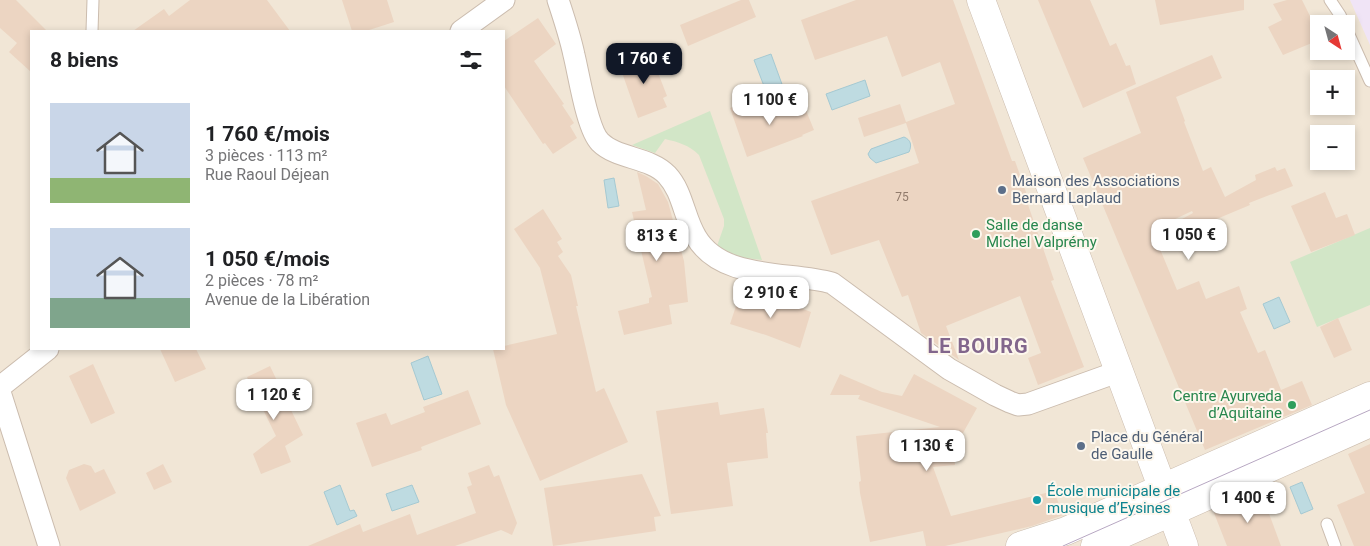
<!DOCTYPE html>
<html lang="fr">
<head>
<meta charset="utf-8">
<style>
  body { margin:0; font-family:Roboto,sans-serif; background:#f6f6f6; color:#202124; height:100vh; display:flex; flex-direction:column; font-size:19px; white-space:nowrap }
  * { box-sizing:border-box; margin:0 }
  p { font-size:16px; color:#757577 }
  .icon { flex:none; width:28px; height:28px; fill:none; stroke:currentColor; stroke-width:2; stroke-linecap:round; stroke-linejoin:round }
  .map { position:relative; flex:1; overflow:hidden }
  .side { position:absolute; left:30px; top:30px; width:475px; height:320px; display:flex; flex-direction:column; background:#fff; border-radius:0px; box-shadow:0 2px 8px #0003 }
  .side>* { flex:none }
  .needle { width:32px; rotate:144deg }
  .controls { position:absolute; left:1310px; top:15px; display:grid; gap:10px }
  .controls a { display:grid; place-items:center; width:45px; height:45px; border-radius:0px; background:#fff; box-shadow:0 2px 8px #0003; font-size:25px }
  .price { position:absolute; translate:-50% -42px; padding:0 11px; border-radius:10px; background:#fff; color:#222; font-size:16px; line-height:32px; filter:drop-shadow(0 1px 2px #0008) }
  .price::after { content:''; position:absolute; left:50%; top:30px; width:15px; height:11px; margin-left:-8px; background:inherit; clip-path:polygon(0 0,100% 0,50% 100%) }
  .price.selected { background:#111827; color:#fff }
  ul { padding:0; list-style:none }
  li { display:flex; align-items:center; gap:15px; height:125px; padding:0 20px }
  li span { display:grid; place-items:center; flex:none; width:140px; height:100px; border-radius:0px; color:#555 }
  li>.icon { margin-inline-start:auto }
  span .icon { width:60px; height:60px; fill:#fffc; stroke-width:1 }
  li b { font-size:21px }
  h2 { display:flex; justify-content:space-between; align-items:center; height:60px; padding:0 20px; font-size:21px }
  .map>svg:first-child { display:block }
  .residential { fill:#f1e6d6; fill-rule:evenodd }
  .education { fill:#f0e4f6 }
  .green { fill:#d2e6c7 }
  .water { fill:#bedbe1; stroke:#a5c9d2 }
  .building { fill:#ecd5c2 }
  .lines { fill:none; stroke-linecap:round; stroke-linejoin:round }
  .service-casing { stroke:#cbbcae; stroke-width:13 }
  .minor-casing { stroke:#cbbcae; stroke-width:23 }
  .tertiary-casing { stroke:#cbbcae; stroke-width:29 }
  .service { stroke:#fff; stroke-width:11 }
  .minor { stroke:#fff; stroke-width:21 }
  .tertiary { stroke:#fff; stroke-width:28 }
  .tram { stroke:#b7a7c2; stroke-width:1 }
  .service-dot { fill:#5c6f8a; stroke:#fdf7ed; stroke-width:2 }
  .leisure-dot { fill:#2e9e5b; stroke:#fdf7ed; stroke-width:2 }
  .culture-dot { fill:#0f9aa8; stroke:#fdf7ed; stroke-width:2 }
  .labels { text-anchor:middle; dominant-baseline:central; stroke-width:4; stroke-linejoin:round; paint-order:stroke }
  .number-label { font-size:12px; fill:#907a6b }
  .service-label { font-size:15px; fill:#4e5e75; stroke:#fdf7ed; text-anchor:start }
  .leisure-label { font-size:15px; fill:#27864d; stroke:#fdf7ed; text-anchor:start }
  .culture-label { font-size:15px; fill:#0d838f; stroke:#fdf7ed; text-anchor:start }
  .district-label { font-size:20px; font-weight:bold; letter-spacing:1px; fill:#82668c; stroke:#fdf7ed }
</style>
</head>
<body>
<div class="map">
<svg width="1370" height="546" viewBox="0 0 1370 546">
  <rect width="100%" height="100%" fill="#faf3e7"/>
  <!-- residential -->
  <path class="residential" d="M0 0H1370V546H0ZM1319 24H1346V51H1319ZM31 31H504V349H31ZM1319 79H1346V106H1319ZM1319 134H1346V161H1319Z"/>
  <!-- education -->
  <path class="education" d="M1350 0H1370V45Z"/>
  <!-- green -->
  <path class="green" d="M710 111 762 260 737 257 717 246 724 226V219L699 155C689 145 678 142 665 139L655 153 632 145Z
    M1370 228V305L1317 327 1290 262Z"/>
  <!-- water -->
  <path class="water" d="M771 54 783 87 763 94 761 88 764 86 754 60Z
    M865 80 870 96 832 110 826 94Z
    M904 137C911 140 912 145 909 152L876 163 870 158 868 154 871 149Z
    M614 178 619 206 608 208 604 180Z
    M1279 297 1290 322 1274 329 1263 304Z
    M428 356 442 394 424 400 411 363Z
    M1302 482 1313 509 1301 514 1290 487Z
    M340 485 350 511 354 510 357 516 337 525 324 492Z
    M412 485 419 502 392 511 386 494Z"/>
  <!-- building -->
  <path class="building" d="M0 0H16L47 31H31V72L9 52 17 43 0 28Z
    M190 0H267L290 31H133L164 9 169 16Z
    M342 0H387L394 22 366 31H352Z
    M741 0H749L756 17 688 46 680 25Z
    M856 0H953L1012 161H1015L1027 195 1025 196 1054 280 1051 281 1084 367 1038 385 1028 358 1041 353 1020 296 946 326 959 360 921 333 908 295 902 297 879 240 831 255 811 201 919 163 906 123 864 137 858 118 900 104 906 122 955 104 940 62 902 77 887 36 815 60 801 20Z
    M1038 0H1090L1110 46 1116 43 1126 66 1130 65 1136 84 1083 108Z
    M1155 0H1244V10L1160 25Z
    M1287 0H1302L1319 34V40L1283 55 1268 27 1282 20 1273 4Z
    M538 18 556 44 534 61 564 104 562 105 574 123 570 126 577 138 553 154 545 143 543 144 504 86V41Z
    M650 52 667 96 663 98 667 107 638 118 619 64Z
    M1212 55 1222 78 1176 97 1185 121 1184 122 1203 171 1211 167 1225 197 1256 180 1255 175 1275 167 1277 171 1285 168 1293 186 1249 203 1250 205 1188 231 1182 219 1193 213 1192 211 1171 221 1159 236 1155 237 1177 290 1199 281 1206 299 1239 286 1247 309 1240 312 1258 353 1265 350 1281 390 1302 381 1312 405 1205 450 1083 158 1141 133 1126 92Z
    M748 101 753 113 777 103 780 111 803 103 814 130 802 135 803 136 747 157 730 108Z
    M637 172 646 176 658 184 668 202 684 261 688 302 669 305 672 324 624 335 618 311 649 303V298L652 297 632 212 646 210Z
    M1325 192 1336 218 1347 214 1355 235 1311 252 1291 206Z
    M543 209 562 239 557 242 563 252 558 256 571 275 578 306H576L596 392 604 388 628 442 540 481 506 405 493 349H504V346L557 334 540 268 514 229Z
    M741 291 787 305V303L811 312 800 348 766 335 730 324Z
    M1338 318 1352 350 1334 358 1320 327Z
    M160 349H196L206 369 175 382Z
    M93 364 115 413 91 424 69 376Z
    M270 366 303 435 285 446 291 462 261 474 253 454 276 436 247 377Z
    M840 374 882 392 902 396 914 374 977 408 954 449 955 465 933 467 951 516 1054 491 1063 515 1032 526 945 546H926L923 531 870 542 860 493 859 482 861 481 856 436 940 427 858 399 860 395H830Z
    M468 390 481 424 421 447 422 450 372 467 356 423 386 413 391 425 425 412 423 407Z
    M718 402 720 415 764 408 768 433H766L768 458 727 463 733 506 671 514 656 411Z
    M1370 444V546H1354L1337 505 1365 493 1348 454Z
    M84 464 91 466 95 473 104 469 116 493 80 511 66 478 69 470Z
    M163 464 172 482 154 490 146 473Z
    M489 465 494 477 499 475 517 523 512 535 501 530 455 546H308L360 524 363 532 410 514 417 535 476 513 467 487 472 485 468 473Z
    M642 474 661 516 654 517 656 531 553 546 544 488Z
    M1261 492 1281 546H1227L1214 513Z"/>
  <g class="lines">
    <defs>
      <path id="service" d="M1330 0 1340 15 1344 24
        M1346 28 1370 81
        M92 31 93 0
        M1327 524 1335 546"/>
      <path id="minor" d="M558 0C564 18 570 36 574 55 579 75 587 129 600 142 617 159 650 157 667 175 683 192 684 218 696 237 722 281 789 271 832 283L949 369 995 395 1010 402 1018 405 1028 404 1120 371
        M461 31 504 0
        M0 387 48 349
        M0 392 49 546"/>
      <path id="tertiary" d="M981 0 1184 546
        M1020 546 1066 531 1370 396
        M1095 546 1370 423"/>
    </defs>
    <!-- service casing -->
    <use href="#service" class="service-casing"/>
    <!-- minor casing -->
    <use href="#minor" class="minor-casing"/>
    <!-- tertiary casing -->
    <use href="#tertiary" class="tertiary-casing"/>
    <!-- service -->
    <use href="#service" class="service"/>
    <!-- minor -->
    <use href="#minor" class="minor"/>
    <!-- tertiary -->
    <use href="#tertiary" class="tertiary"/>
    <!-- tram -->
    <path class="tram" d="M1063 546 1370 410"/>
  </g>
  <!-- markers -->
  <g class="service-dot">
    <circle cx="1002" cy="190" r="5"/>
    <circle cx="1081" cy="446" r="5"/>
  </g>
  <g class="leisure-dot">
    <circle cx="976" cy="234" r="5"/>
    <circle cx="1292" cy="405" r="5"/>
  </g>
  <circle class="culture-dot" cx="1037" cy="500" r="5"/>
  <g class="labels">
    <!-- number labels -->
    <g class="number-label">
      <text x="902" y="197">75</text>
    </g>
    <!-- service labels -->
    <g class="service-label">
      <text x="1012" y="181">Maison des Associations<tspan x="1012" dy="17">Bernard Laplaud</tspan></text>
      <text x="1091" y="437">Place du Général<tspan x="1091" dy="17">de Gaulle</tspan></text>
    </g>
    <!-- leisure labels -->
    <g class="leisure-label">
      <text x="986" y="225">Salle de danse<tspan x="986" dy="17">Michel Valprémy</tspan></text>
      <text x="1282" y="396" text-anchor="end">Centre Ayurveda<tspan x="1282" dy="17">d’Aquitaine</tspan></text>
    </g>
    <!-- culture labels -->
    <g class="culture-label">
      <text x="1047" y="491">École municipale de<tspan x="1047" dy="17">musique d’Eysines</tspan></text>
    </g>
    <!-- district labels -->
    <g class="district-label">
      <text x="978" y="346">LE BOURG</text>
    </g>
  </g>
</svg>
<div class="controls">
<a><svg class="needle" viewBox="-14 -14 28 28"><path d="M0-13l5 13h-10z" fill="#e53935"/><path d="M0 13l5-13h-10z" fill="#757577"/></svg></a>
<a>+</a>
<a>−</a>
</div>
<b class="price selected" style="left:644px;top:85px">1 760 €</b>
<b class="price" style="left:770px;top:126px">1 100 €</b>
<b class="price" style="left:1189px;top:261px">1 050 €</b>
<b class="price" style="left:657px;top:262px">813 €</b>
<b class="price" style="left:771px;top:319px">2 910 €</b>
<b class="price" style="left:274px;top:421px">1 120 €</b>
<b class="price" style="left:927px;top:472px">1 130 €</b>
<b class="price" style="left:1248px;top:524px">1 400 €</b>
<section class="side">
<h2>8 biens<svg class="icon" aria-label="filters" viewBox="0 0 24 24"><path d="M4 7h16M4 17h16"/><circle cx="9" cy="7" r="2"/><circle cx="15" cy="17" r="2"/></svg></h2>
<ul>
<li><span style="background:linear-gradient(#c9d6e8 75%,#8fb573 0)"><svg class="icon" aria-label="home" viewBox="0 0 24 24"><path d="M3 11l9-7 9 7M6 9v11h12V9"/></svg></span><div><b>1 760 €/mois</b><p>3 pièces · 113 m²</p><p>Rue Raoul Déjean</p></div></li>
<li><span style="background:linear-gradient(#c9d6e8 70%,#7fa58c 0)"><svg class="icon" aria-label="home" viewBox="0 0 24 24"><path d="M3 11l9-7 9 7M6 9v11h12V9"/></svg></span><div><b>1 050 €/mois</b><p>2 pièces · 78 m²</p><p>Avenue de la Libération</p></div></li>
</ul>
</section>
</div>
</body>
</html>
